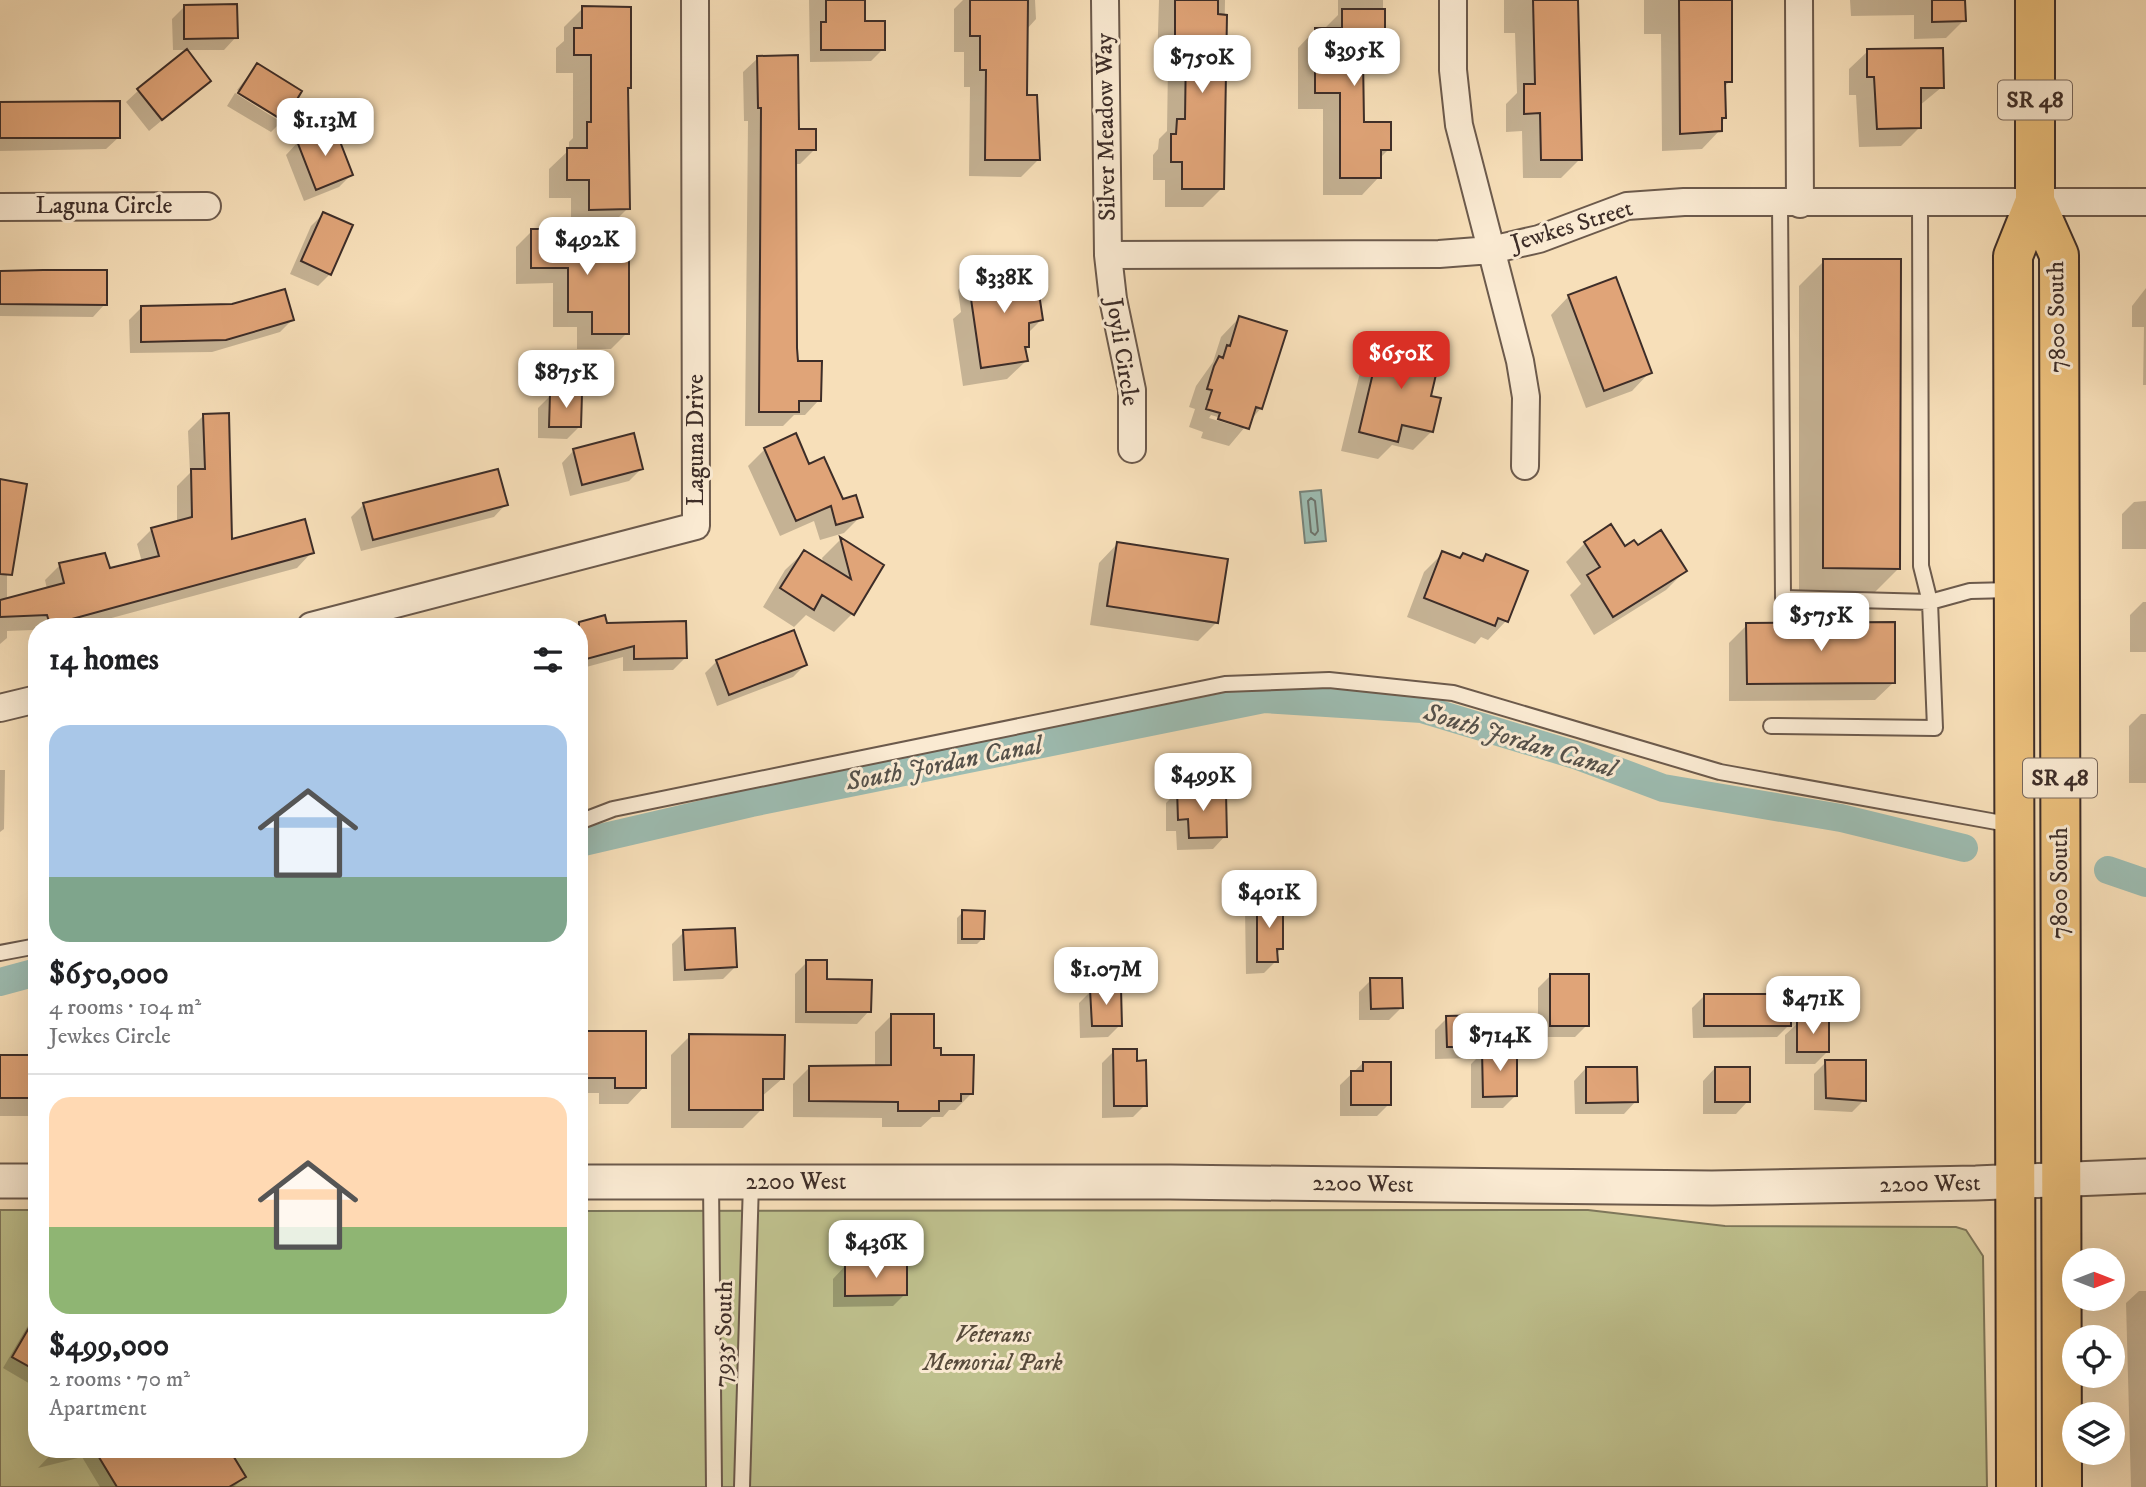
<!DOCTYPE html>
<html lang="en">
<head>
<meta charset="utf-8">
<style>
  body { margin:0; font-family:"IM FELL DW Pica",serif; background:#f2f2f2; color:#202124; height:100vh; display:flex; flex-direction:column; font-size:26px; white-space:nowrap }
  * { box-sizing:border-box; margin:0 }
  p { font-size:23px; color:#757577 }
  .icon { flex:none; width:38px; height:38px; fill:none; stroke:currentColor; stroke-width:2; stroke-linecap:round; stroke-linejoin:round }
  .map { position:relative; flex:1; overflow:hidden }
  .side { position:absolute; left:28px; top:618px; width:560px; height:840px; display:flex; flex-direction:column; background:#fff; border-radius:28px; box-shadow:0 7px 28px #0002 }
  .side>* { flex:none }
  .needle { width:46px; rotate:90deg }
  .buttons { position:absolute; left:2062px; top:1248px; display:grid; gap:14px }
  .buttons a { display:grid; place-items:center; width:63px; height:63px; border-radius:50%; background:#fff; box-shadow:0 7px 28px #0002; font-size:35px }
  .price { position:absolute; translate:-50% -60px; padding:0 16px; border-radius:14px; background:#fff; color:#222; font-size:23px; line-height:46px; filter:drop-shadow(0 2px 4px #0008) }
  .price::after { content:''; position:absolute; left:50%; top:42px; width:21px; height:16px; margin-left:-10px; background:inherit; clip-path:polygon(0 0,100% 0,50% 100%) }
  .price.selected { background:#d93025; color:#fff }
  ul { padding:0; list-style:none }
  li { display:grid; align-content:center; gap:14px; height:371px; padding:0 21px }
  li+li { border-top:2px solid #e0e0e0 }
  li span { display:grid; place-items:center; height:217px; border-radius:21px; color:#555 }
  li>.icon { margin-inline-start:auto }
  span .icon { width:126px; height:126px; fill:#fffc; stroke-width:1 }
  li b { font-size:30px }
  h2 { display:flex; justify-content:space-between; align-items:center; height:84px; padding:0 21px; font-size:30px }
  .map>svg:first-child { display:block }
  .green { fill:#bfc18e; stroke:#7e775b; stroke-width:2 }
  .water { fill:#9dbcb1; stroke:#77837a; stroke-width:2 }
  .shadow { fill:#0003; fill-rule:evenodd }
  .lines { fill:none; stroke-linecap:round; stroke-linejoin:round }
  .shore { stroke:#6d746c; stroke-width:2 }
  .canal { stroke:#9dbcb1; stroke-width:28 }
  .building { fill:#e0a478; stroke:#3d2d28; stroke-width:2 }
  .service-casing { stroke:#6c5a4c; stroke-width:18 }
  .minor-casing { stroke:#6c5a4c; stroke-width:30 }
  .tertiary-casing { stroke:#6c5a4c; stroke-width:37 }
  .primary-casing { stroke:#3d2d28; stroke-width:42 }
  .service { stroke:#faead2; stroke-width:14 }
  .minor { stroke:#faead2; stroke-width:26 }
  .tertiary { stroke:#faead2; stroke-width:33 }
  .primary { stroke:#ecc07c; stroke-width:38 }
  .labels { text-anchor:middle; dominant-baseline:central; stroke-width:6; stroke-linejoin:round; paint-order:stroke }
  .shield { fill:#faead2; stroke:#76665b; stroke-width:2 }
  .shield-label { font-size:23px; font-weight:bold; fill:#3d2d28 }
  .street-label { font-size:24px; fill:#3d2d28; stroke:#faead2 }
  .park-label { font-size:24px; font-style:italic; fill:#574b3c; stroke:#faead2 }
  .water-label { font-size:26px; font-style:italic; fill:#55514a; stroke:#faead2 }
</style>
</head>
<body>
<div class="map">
<svg width="2146" height="1487" viewBox="0 0 2146 1487">
  <rect width="100%" height="100%" fill="#f7dfb9"/>
  <filter id="stains"><feTurbulence type="fractalNoise" baseFrequency=".00286" numOctaves="4"/><feColorMatrix values="0 0 0 0 .2 0 0 0 0 .09 0 0 0 0 .02 0 0 0 .5 -.17"/></filter>
  <radialGradient id="worn" r=".72"><stop offset=".6" stop-color="#630" stop-opacity="0"/><stop offset="1" stop-color="#630" stop-opacity=".3"/></radialGradient>
  <!-- green -->
  <path class="green" d="M0 1210H37V1449H579V1211L1588 1210 1725 1226 1956 1227 1966 1230 1983 1256 1987 1487H0Z"/>
  <!-- water -->
  <path class="water" d="M1321 490 1326 541 1305 543 1300 492Z"/>
  <!-- shadow -->
  <path class="shadow" d="M809 0H863L864 23 883 49 871 61 810 62Z
    M963 0H1035L1036 19 1027 29 1025 97 1038 111V160L1021 177 969 176 970 87H964V52H954V9Z
    M1159 0H1225L1222 188 1203 207H1165V180H1153V155L1158 149 1159 139 1167 131 1168 65H1157Z
    M1338 0H1383V56L1366 74H1361L1362 123 1389 149 1379 159V177L1362 195H1323V109H1298V48L1315 30 1325 28 1338 15Z
    M1504 0H1577L1580 159 1561 178H1523L1522 131 1506 132V104L1517 93 1515 33H1504Z
    M1644 0H1730V81L1724 87V118L1720 130 1702 149 1662 151 1661 34H1644Z
    M1850 0H1964V20L1946 38 1914 39V15L1851 16Z
    M184 7 236 37 224 50H173L172 19Z
    M583 8 629 88 626 91 628 208 609 227H585L593 261 627 333 611 349H577V327H553V283L516 284V247L532 231H571V198H549V169L569 150V142L573 138V73H556V48L564 41V27Z
    M1868 51 1942 87 1919 106 1920 127 1901 146 1859 147 1856 95H1849V69Z
    M758 58 798 131 814 150 800 164H794L797 363 819 400 805 415H794L783 426H745L748 121H744L743 72Z
    M257 65 300 92 282 121 237 90Z
    M209 81 149 131 126 102 139 90Z
    M235 93 281 122 271 132 227 106Z
    M0 104 119 137 106 149 0 151Z
    M298 142 351 175 339 187 304 201 286 155Z
    M323 214 330 274 318 286 290 274 311 226Z
    M1824 261 1899 568 1874 593 1799 592V286Z
    M976 271 1022 291 1041 320 1027 334 1026 361 1007 379 963 386 953 319 961 312 958 290Z
    M0 272 105 304 93 317 0 316Z
    M2146 288V385H2143L2144 327H2132V306Z
    M1569 296 1650 372 1632 391 1586 408 1551 315Z
    M141 308 292 320 280 332 212 352 130 353 129 320Z
    M1239 318 1261 408 1229 446 1201 438 1203 432 1189 427 1195 409 1189 407 1196 386 1213 362 1221 337ZM1211 415 1241 424 1239 427 1209 418Z
    M1381 341 1429 397 1432 431 1413 450 1392 445 1378 459 1341 451 1363 360Z
    M551 395 580 426 567 439 538 438V408Z
    M203 416 231 541 312 552 297 568 82 626H37L35 639 33 630 7 631V638L0 644V567L7 566V600L47 589 45 580 60 565H107L109 571 142 562 137 544 152 529 177 522V486L190 473 188 431Z
    M765 449 808 466 861 516 844 533 820 540 814 521 780 536 748 466Z
    M574 450 641 469 629 481 570 496 562 463Z
    M2146 501V549H2122V514L2134 502Z
    M364 504H506L494 517 361 551 351 517Z
    M840 540 882 566 852 614 834 632 806 615 794 627 763 607 785 570 804 552 824 564 822 558Z
    M1585 543 1637 548 1685 571 1666 590 1594 635 1570 595 1581 584 1566 562Z
    M1117 544 1217 622 1198 641 1090 625 1099 563Z
    M1443 553 1458 559 1463 555 1480 562 1486 556 1506 621 1488 640 1481 637 1475 644 1407 617 1424 572Z
    M2143 602H2146V652H2130V615Z
    M604 617 606 625 685 658 673 670 623 671V657L579 669V626H570Z
    M1747 625 1894 682 1875 700 1729 701V643Z
    M717 661 805 665 793 677 717 706 705 673Z
    M2141 714H2146V783H2129V726Z
    M0 770H5L4 829 0 832Z
    M37 772V795L32 777Z
    M1178 791 1225 836 1213 849 1177 850 1176 831H1166V803Z
    M1257 898 1281 949 1276 954V961L1264 973 1246 974 1245 910Z
    M963 912 983 938 977 944H957V918Z
    M684 932 735 967 723 979 673 981 672 944Z
    M579 949 582 980 579 983Z
    M807 962 826 981 869 1011 857 1024 795 1023V974Z
    M1551 975 1587 1025 1575 1037H1538V988Z
    M1371 980 1401 1008 1389 1020H1359V992Z
    M1091 991 1120 1025 1108 1037 1080 1038 1079 1003Z
    M1704 996 1789 1025 1777 1037 1693 1038 1692 1008Z
    M892 1015 940 1057 971 1094 955 1110H949L943 1117H932L921 1127H882V1118L793 1117V1084L809 1068 875 1067V1032Z
    M1447 1018 1488 1046 1482 1052 1515 1051V1096L1503 1108H1471V1064L1477 1058 1435 1059V1030Z
    M1798 1023 1827 1052 1815 1064H1785V1035Z
    M579 1033 644 1087 628 1104H599V1093H579Z
    M690 1036 783 1078 761 1097V1110L743 1128H671V1055Z
    M1114 1051 1145 1105 1133 1117 1102 1118V1063Z
    M0 1056 37 1057V1116H0Z
    M1826 1062 1864 1100 1852 1112 1814 1110V1074Z
    M1363 1063 1389 1104 1377 1116H1340V1085Z
    M1586 1068 1636 1101 1624 1114H1575L1574 1081Z
    M1715 1068 1748 1101 1736 1114H1703V1081Z
    M845 1266 905 1294 893 1306 833 1307V1279Z
    M2139 1291H2146V1487H2131L2126 1303Z
    M37 1318V1388L3 1368 27 1327Z
    M56 1449H227L244 1477 234 1487H100L82 1457 38 1468Z"/>
  <g class="lines">
    <!-- shore -->
    <path class="shore" d="M1311 498 1315 501 1318 531 1315 535 1311 532 1308 501Z"/>
    <!-- canal -->
    <path class="canal" d="M579 843 751 803 1264 699 1422 709 1575 755 1663 788 1841 818 1964 848
      M2108 870 2146 883
      M0 982 37 972"/>
  </g>
  <!-- building -->
  <path class="building" d="M826 0H865V21H885V50H821V22H826Z
    M970 0H1028L1027 95H1037L1040 160H985L986 70H980V36H970Z
    M1175 0H1218V14L1227 15 1224 189H1182V162H1171V134H1176L1177 119H1185L1186 47H1175Z
    M1533 0H1578L1582 160H1541L1540 113 1524 114V84H1535Z
    M1679 0H1732V82H1725L1726 118H1722V131L1680 134Z
    M1932 0H1965L1966 21 1932 22Z
    M237 4 238 38 184 39V5Z
    M582 6 631 7V88H628L630 209 589 210V180H567V148H587V122H591V55H574V28H582Z
    M1342 9H1385V57L1363 58 1364 122H1391V150H1381V178H1340V93H1315V28H1342Z
    M1943 48 1944 88H1921V128L1877 129 1874 77H1867V49Z
    M187 49 211 81 162 120 137 89Z
    M798 55 799 129H816V150H796L797 348 798 361H822L821 401H799V412H759L761 108H758L757 56Z
    M257 63 302 91 284 121 238 93Z
    M120 101V138H0V102Z
    M334 126 353 175 316 190 297 141Z
    M323 212 353 225 331 275 301 261Z
    M531 229H595V259H629V334H592V312H568V268H531Z
    M1823 259H1901L1900 569 1823 568Z
    M1019 263 1023 289 1038 287 1043 320 1029 323V347H1025L1028 361 981 368 971 299 980 298 975 269Z
    M43 270H107V305L0 304V271Z
    M1616 277 1652 373 1604 391 1568 295Z
    M285 289 294 320 226 340 141 342V306L232 304Z
    M1239 316 1287 331 1262 409 1256 407 1249 429 1218 419 1220 413 1206 409 1212 390 1207 389 1214 366 1219 356 1223 358 1227 345 1230 346Z
    M1381 339 1441 353 1431 396 1441 398 1433 432 1402 425 1398 442 1359 432Z
    M550 394H582L581 427H549Z
    M229 413 232 539 305 519 314 553 50 625 47 615 0 617V600L64 583 59 563 105 553 110 568 159 556 151 528 192 517 191 469H205L203 414Z
    M634 433 643 469 582 485 573 449Z
    M796 433 809 464 824 457 843 499 856 495 863 517 836 525 831 506 796 521 764 448Z
    M498 469 508 505 373 540 363 503Z
    M0 479 27 484 12 575 0 574Z
    M1611 524 1625 546 1634 540 1638 545 1661 530 1687 571 1613 617 1587 575 1600 567 1584 542Z
    M840 537 884 565 854 615 822 595 814 610 780 588 804 550 851 579Z
    M1117 542 1228 559 1218 623 1107 606Z
    M1442 551 1460 558 1463 553 1483 561 1486 554 1528 571 1508 622 1498 618 1495 626 1424 598Z
    M605 615 607 623 686 621 687 658 634 659V646L579 661V622Z
    M1895 622V683L1747 684 1746 623Z
    M794 630 807 665 729 695 716 660Z
    M1206 788 1207 793H1226L1227 837 1189 838 1188 819 1178 820 1177 789Z
    M1257 896H1275L1278 913H1283V949H1277L1278 962H1257Z
    M962 910 985 911 984 939H962Z
    M735 928 737 967 685 970 683 930Z
    M806 960H827V979L872 980 871 1012H806Z
    M1550 974H1589V1026H1550Z
    M1370 978H1402L1403 1008 1371 1009Z
    M1121 988 1122 1026H1092L1090 989Z
    M1704 994H1791V1026H1704Z
    M891 1014H934V1048H941V1055H974L973 1094H961V1101H939V1111H898V1102L809 1101V1066L891 1065Z
    M1488 1015 1489 1047H1447L1446 1016Z
    M1797 1021H1829V1052H1797Z
    M579 1031H646V1088H615V1078H579Z
    M689 1034 785 1035 784 1079H763V1110H689Z
    M1113 1049H1137V1061L1146 1060 1147 1106H1114Z
    M1517 1049V1096L1483 1097 1482 1050Z
    M0 1055H37V1098H0Z
    M1825 1060H1866V1101L1826 1098Z
    M1363 1062H1391V1105H1351V1071H1363Z
    M1586 1067H1637L1638 1102 1586 1103Z
    M1715 1067H1750V1102H1715Z
    M907 1264V1295L845 1296V1265Z
    M37 1314V1371L12 1357Z
    M94 1449H229L246 1477 229 1487H117Z"/>
  <g class="lines">
    <defs>
      <path id="service" d="M1920 203 1921 566 1930 602 1970 591 2011 590
        M1771 726 1935 728 1930 602 1783 598 1780 203
        M579 822 613 809 1225 684 1329 680 1453 693 1720 772 2013 825
        M0 953 37 946
        M711 1182 714 1487
        M742 1487 751 1182"/>
      <path id="minor" d="M1105 0 1108 255 1113 299 1132 390V449
        M1453 0V70L1459 125 1520 361 1526 397 1525 466
        M1799 0 1800 204
        M0 207 207 206
        M1108 255 1439 254 1491 250 1539 239 1627 206 1684 202H2146
        M311 626 696 526 695 0
        M0 708 37 699"/>
      <path id="tertiary" d="M0 1181H37
        M579 1182H1170L1712 1188 1976 1183 2146 1176"/>
      <path id="primary" d="M2035 201 2059 255 2062 1487
        M2016 1487 2013 256 2035 201V0"/>
    </defs>
    <!-- service casing -->
    <use href="#service" class="service-casing"/>
    <!-- minor casing -->
    <use href="#minor" class="minor-casing"/>
    <!-- tertiary casing -->
    <use href="#tertiary" class="tertiary-casing"/>
    <!-- primary casing -->
    <use href="#primary" class="primary-casing"/>
    <!-- service -->
    <use href="#service" class="service"/>
    <!-- minor -->
    <use href="#minor" class="minor"/>
    <!-- tertiary -->
    <use href="#tertiary" class="tertiary"/>
    <!-- primary -->
    <use href="#primary" class="primary"/>
  </g>
  <g class="labels">
    <!-- shield labels -->
    <g class="shield">
      <rect x="1998" y="80.5" width="74" height="39" rx="5"/>
      <rect x="2023" y="758.5" width="74" height="39" rx="5"/>
    </g>
    <g class="shield-label">
      <text x="2035" y="100">SR 48</text>
      <text x="2060" y="778">SR 48</text>
    </g>
    <!-- street labels -->
    <g class="street-label">
      <text transform="translate(1106 127) rotate(-91)">Silver Meadow Way</text>
      <text x="104" y="206">Laguna Circle</text>
      <text transform="translate(1572 226) rotate(-17)">Jewkes Street</text>
      <text transform="translate(2057 317) rotate(-91)">7800 South</text>
      <text transform="translate(1122 352) rotate(81)">Joyli Circle</text>
      <text transform="translate(696 440) rotate(-90)">Laguna Drive</text>
      <text transform="translate(2060 883) rotate(-90)">7800 South</text>
      <text x="796" y="1182">2200 West</text>
      <text transform="translate(1363 1184) rotate(1)">2200 West</text>
      <text transform="translate(1930 1184) rotate(-1)">2200 West</text>
      <text transform="translate(724 1334) rotate(-89)">7935 South</text>
    </g>
    <!-- park labels -->
    <g class="park-label">
      <text x="993" y="1335">Veterans<tspan x="993" dy="28">Memorial Park</tspan></text>
    </g>
    <!-- water labels -->
    <g class="water-label">
      <text transform="translate(1520 741) rotate(17)">South Jordan Canal</text>
      <text transform="translate(944 764) rotate(-11)">South Jordan Canal</text>
    </g>
  </g>
  <rect width="100%" height="100%" filter="url(#stains)"/>
  <rect width="100%" height="100%" fill="url(#worn)"/>
</svg>
<div class="buttons">
<a><svg class="needle" viewBox="-14 -14 28 28"><path d="M0-13l5 13h-10z" fill="#e53935"/><path d="M0 13l5-13h-10z" fill="#757577"/></svg></a>
<a><svg class="icon" aria-label="locate" viewBox="0 0 24 24"><circle cx="12" cy="12" r="6"/><path d="M12 2v4M12 18v4M2 12h4M18 12h4"/></svg></a>
<a><svg class="icon" aria-label="layers" viewBox="0 0 24 24"><path d="M12 4l9 5-9 5-9-5zM3 14l9 5 9-5"/></svg></a>
</div>
<b class="price" style="left:1354px;top:88px">$395K</b>
<b class="price" style="left:1202px;top:95px">$750K</b>
<b class="price" style="left:325px;top:158px">$1.13M</b>
<b class="price" style="left:587px;top:277px">$492K</b>
<b class="price" style="left:1004px;top:315px">$338K</b>
<b class="price selected" style="left:1401px;top:391px">$650K</b>
<b class="price" style="left:566px;top:410px">$875K</b>
<b class="price" style="left:1821px;top:653px">$575K</b>
<b class="price" style="left:1203px;top:813px">$499K</b>
<b class="price" style="left:1269px;top:930px">$401K</b>
<b class="price" style="left:1106px;top:1007px">$1.07M</b>
<b class="price" style="left:1813px;top:1036px">$471K</b>
<b class="price" style="left:1500px;top:1073px">$714K</b>
<b class="price" style="left:876px;top:1280px">$436K</b>
<section class="side">
<h2>14 homes<svg class="icon" aria-label="filters" viewBox="0 0 24 24"><path d="M4 7h16M4 17h16"/><circle cx="9" cy="7" r="2"/><circle cx="15" cy="17" r="2"/></svg></h2>
<ul>
<li><span style="background:linear-gradient(#a9c7e8 70%,#7fa58c 0)"><svg class="icon" aria-label="home" viewBox="0 0 24 24"><path d="M3 11l9-7 9 7M6 9v11h12V9"/></svg></span><div><b>$650,000</b><p>4 rooms · 104 m²</p><p>Jewkes Circle</p></div></li>
<li><span style="background:linear-gradient(#ffd9b3 60%,#8fb573 0)"><svg class="icon" aria-label="home" viewBox="0 0 24 24"><path d="M3 11l9-7 9 7M6 9v11h12V9"/></svg></span><div><b>$499,000</b><p>2 rooms · 70 m²</p><p>Apartment</p></div></li>
</ul>
</section>
</div>
</body>
</html>
